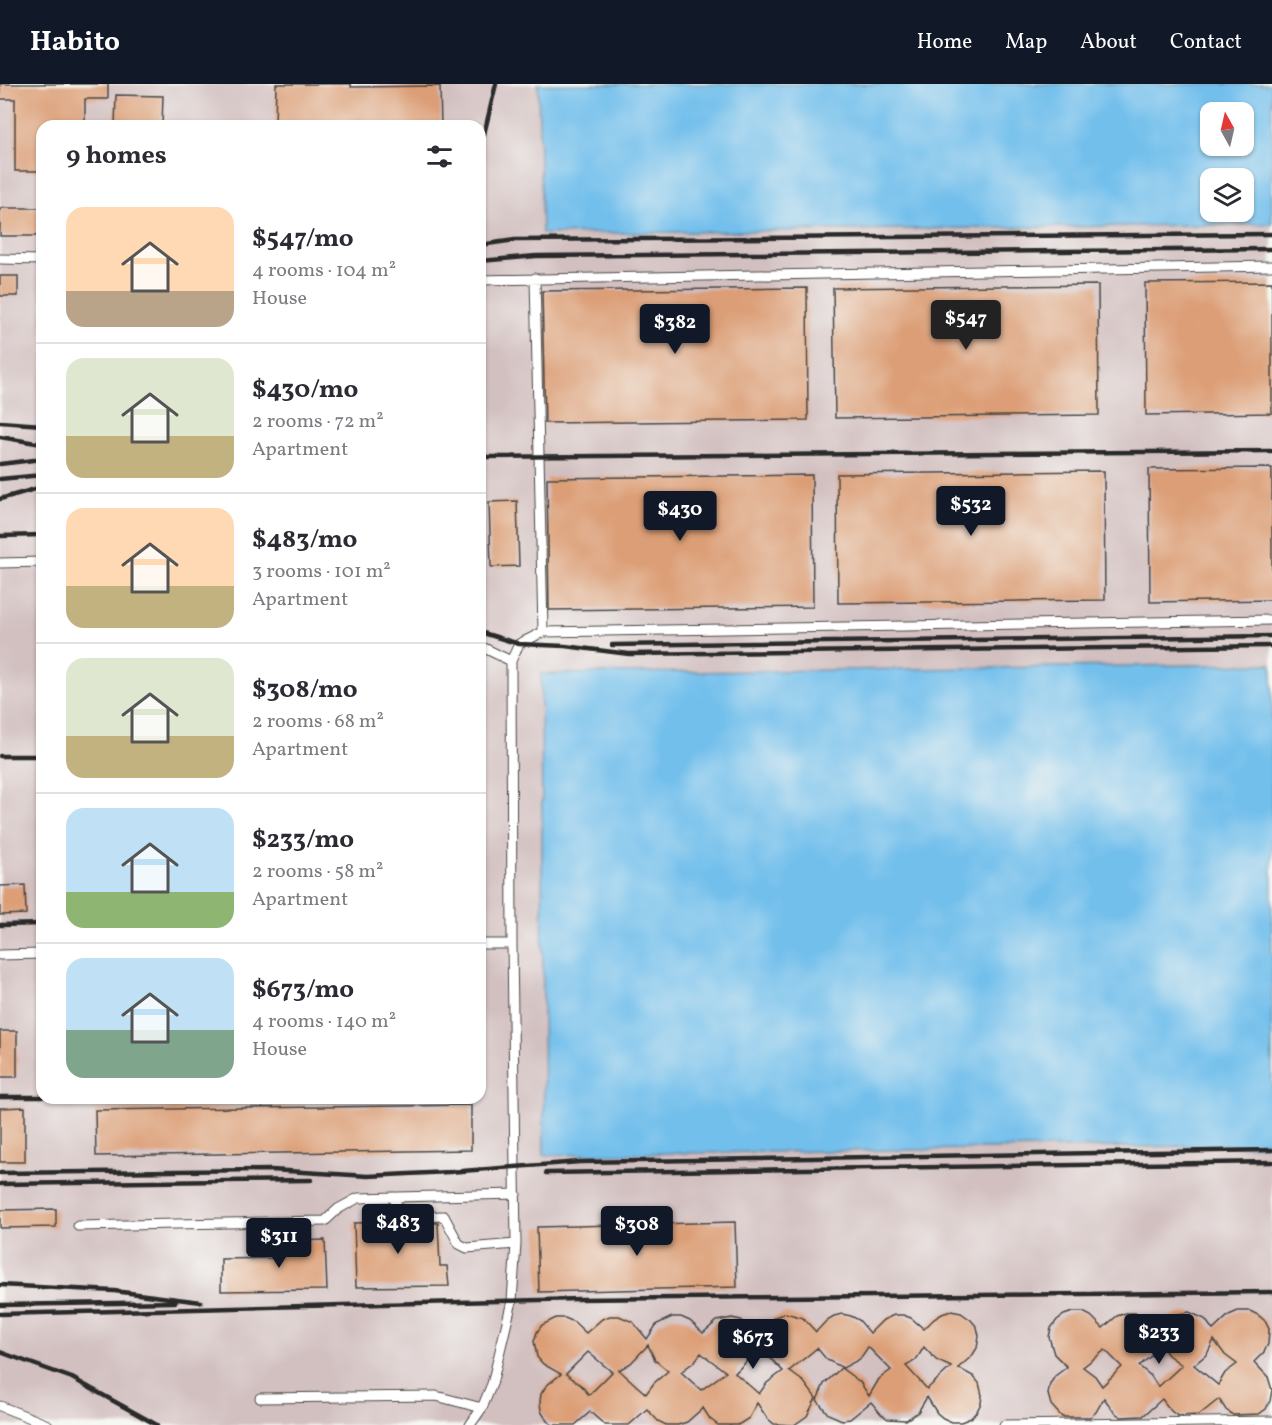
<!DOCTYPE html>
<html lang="en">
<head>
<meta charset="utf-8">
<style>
  body { margin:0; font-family:Vollkorn,serif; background:#f2f2f3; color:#2b2b33; height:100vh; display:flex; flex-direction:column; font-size:22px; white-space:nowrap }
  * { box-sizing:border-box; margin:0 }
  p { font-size:20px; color:#7c7c81 }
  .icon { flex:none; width:33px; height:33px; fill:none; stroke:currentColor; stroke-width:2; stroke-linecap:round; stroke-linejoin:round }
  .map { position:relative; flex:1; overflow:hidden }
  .side { position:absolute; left:36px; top:36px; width:450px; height:984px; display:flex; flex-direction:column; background:#fff; border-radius:18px; box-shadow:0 2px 4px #0004 }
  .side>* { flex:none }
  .needle { width:39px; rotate:352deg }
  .controls { position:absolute; left:1200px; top:18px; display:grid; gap:12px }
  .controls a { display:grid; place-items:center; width:54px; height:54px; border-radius:12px; background:#fff; box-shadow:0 2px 4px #0004; font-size:30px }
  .price { position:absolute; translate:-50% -51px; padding:0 14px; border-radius:6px; background:#111827; color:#fff; font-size:20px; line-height:39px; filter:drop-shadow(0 2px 3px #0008) }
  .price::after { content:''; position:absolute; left:50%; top:36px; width:18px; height:14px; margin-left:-9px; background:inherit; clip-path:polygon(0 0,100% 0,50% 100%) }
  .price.current { background:#222; color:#fff }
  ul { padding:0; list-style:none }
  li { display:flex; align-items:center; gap:18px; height:150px; padding:0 30px }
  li+li { border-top:2px solid #e1e1e2 }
  li span { display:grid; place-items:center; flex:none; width:168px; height:120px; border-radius:18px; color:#555 }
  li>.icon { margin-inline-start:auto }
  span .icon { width:72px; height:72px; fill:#fffc; stroke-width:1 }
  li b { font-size:26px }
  h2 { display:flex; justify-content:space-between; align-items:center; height:72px; padding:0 30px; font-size:26px }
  header { display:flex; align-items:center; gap:36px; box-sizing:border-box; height:84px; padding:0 30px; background:#111827; color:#fff }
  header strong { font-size:28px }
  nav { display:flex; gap:33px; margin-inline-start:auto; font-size:21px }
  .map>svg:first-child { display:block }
  .industrial { fill:#d2bfc0; fill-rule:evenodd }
  .water { fill:#72bfec; stroke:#4e758c; stroke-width:1.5; fill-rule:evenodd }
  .building { fill:#dc9e76; fill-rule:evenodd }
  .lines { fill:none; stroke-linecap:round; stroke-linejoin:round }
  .service-casing { stroke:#494744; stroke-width:11 }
  .service { stroke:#fff; stroke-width:9 }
  .rail { stroke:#2b2b2b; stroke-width:4.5 }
</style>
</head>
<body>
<header>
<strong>Habito</strong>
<nav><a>Home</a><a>Map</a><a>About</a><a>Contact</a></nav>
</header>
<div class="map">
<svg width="1272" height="1341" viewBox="0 0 1272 1341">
  <rect width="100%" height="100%" fill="#f6f6f2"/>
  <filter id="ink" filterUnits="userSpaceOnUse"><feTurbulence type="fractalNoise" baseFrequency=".0167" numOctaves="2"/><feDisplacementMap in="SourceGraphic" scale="12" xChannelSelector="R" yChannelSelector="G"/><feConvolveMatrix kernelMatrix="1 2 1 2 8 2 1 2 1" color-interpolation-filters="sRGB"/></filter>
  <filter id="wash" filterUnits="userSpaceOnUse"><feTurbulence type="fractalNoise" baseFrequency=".008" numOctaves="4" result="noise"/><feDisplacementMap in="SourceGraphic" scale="24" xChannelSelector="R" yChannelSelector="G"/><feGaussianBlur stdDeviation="1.35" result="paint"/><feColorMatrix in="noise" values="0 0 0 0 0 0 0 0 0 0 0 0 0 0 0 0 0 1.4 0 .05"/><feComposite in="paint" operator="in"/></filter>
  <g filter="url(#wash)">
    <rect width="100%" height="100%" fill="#f2e7d2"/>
    <!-- industrial -->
    <path class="industrial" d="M0 0H538L542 149 1272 140V580L541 591 544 1071 1272 1061V1341H0ZM42 42H480V1014H42Z"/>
    <!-- water -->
    <path class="water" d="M538 0H1272V140L542 150ZM1210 28H1244V62H1210ZM1210 94H1244V128H1210Z
      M1272 580V1061L544 1071 541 590Z"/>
    <g id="blocks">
      <!-- building -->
      <path class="building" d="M0 0H108V15H85V42H42V87H15V15H0Z
        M276 0H351V3L440 2 441 42H275Z
        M116 11 163 12 162 42H115Z
        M0 124H42V152H0Z
        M0 192H18V212H0Z
        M1272 198V329L1146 331 1145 199Z
        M1098 201 1099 331 835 334 833 204Z
        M807 204 808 336 545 339 542 207Z
        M1272 384V516L1150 518 1149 385Z
        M1104 387 1105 516 838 519 837 390Z
        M812 391 813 523 549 526 547 394Z
        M517 417 519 482 491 483 489 418Z
        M25 801 26 830 0 831V802Z
        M0 947H17V993H0Z
        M471 1021V1066L96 1072 95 1026Z
        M25 1023V1078H0V1024Z
        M56 1125V1143L0 1144V1126Z
        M399 1138 438 1139 440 1182H447L449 1202 356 1203 354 1139Z
        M735 1138 737 1203 539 1208 537 1143Z
        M325 1156 327 1206 221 1207V1175L273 1174V1158Z
        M951 1227 961 1229 971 1236 977 1243 979 1252 977 1264 972 1272 958 1284 973 1292 979 1299 982 1311 981 1319 977 1327 971 1334 961 1338H952L943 1334 937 1329 927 1313 918 1328 906 1336 888 1335 881 1330 871 1318 850 1335 842 1336 828 1330 817 1316 824 1300 841 1284 860 1298 869 1312 879 1295 891 1286 868 1263 860 1275 843 1284 827 1276 817 1264 789 1287 804 1298 816 1314 807 1332 794 1341 774 1340 767 1334 757 1319 749 1334 738 1341H718L710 1335 703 1324 687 1338 678 1341H666L658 1337 647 1325 629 1341H605L590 1328 575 1341H553L547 1337 541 1327 540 1318 541 1310 546 1302 561 1290 543 1280 537 1273 534 1257 537 1248 542 1241 556 1234H565L574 1238 586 1249 602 1235 610 1232H619L633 1238 647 1255 657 1240 672 1233H681L690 1237 703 1249 717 1237 732 1234 741 1236 748 1242 758 1255 768 1239 775 1233 786 1229 803 1234 816 1248 827 1236 834 1232 842 1230 851 1232 859 1236 870 1249 883 1236 894 1231H903L911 1234 924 1245 934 1235 942 1230ZM756 1260 783 1287 767 1299 759 1310 735 1289 750 1274ZM648 1261 655 1276 668 1287 654 1299 646 1310 619 1286 631 1279ZM924 1263 936 1276 951 1283 927 1305 906 1282 916 1276ZM588 1268 612 1288 589 1311 582 1302 566 1290ZM701 1269 726 1288 701 1306 681 1288 695 1277Z
        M1238 1227H1250L1258 1231 1265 1237 1269 1245 1268 1260 1264 1268 1254 1278 1268 1293 1272 1306 1270 1317 1266 1325 1259 1330 1233 1331 1226 1326 1219 1315 1199 1331 1178 1332 1171 1327 1162 1315 1143 1332 1121 1333 1114 1328 1104 1314 1096 1328 1090 1333H1062L1051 1321 1048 1310 1050 1300 1055 1292 1067 1283 1054 1270 1049 1253 1051 1244 1057 1236 1064 1231 1073 1228H1083L1091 1232 1103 1244 1117 1232 1126 1229H1135L1148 1235 1157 1246 1173 1231 1189 1228 1205 1235 1213 1246 1229 1231ZM1214 1256 1225 1271 1237 1280 1225 1289 1218 1301 1194 1281 1207 1270ZM1159 1258 1168 1271 1182 1281 1158 1303 1151 1292 1139 1282 1151 1272ZM1105 1266 1122 1283 1102 1302 1095 1292 1083 1283Z"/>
    </g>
  </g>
  <g filter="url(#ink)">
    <use href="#blocks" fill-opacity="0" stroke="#494744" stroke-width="1.5"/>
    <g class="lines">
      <defs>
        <path id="service" d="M0 175 42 176
          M480 196 1272 182
          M0 479 42 478
          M543 548 1272 536
          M480 562 511 577
          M480 860H512
          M0 871 42 870
          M393 1113 403 1133 444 1132 459 1160 467 1164 516 1160
          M78 1142 325 1137 338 1125 358 1114 516 1110
          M260 1314 436 1312 482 1324
          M0 1322 48 1341
          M470 1341 482 1324 492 1300 512 1217 516 1160 512 860 511 577 519 560 543 548 535 194
          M1004 1341 1272 1337"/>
      </defs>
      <!-- service casing -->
      <use href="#service" class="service-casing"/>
      <!-- service -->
      <use href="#service" class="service"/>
      <!-- rail -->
      <path class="rail" d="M480 67 496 0
        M480 161 515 156 1272 150
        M480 177 536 172 1272 165
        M0 338 42 341
        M0 353 42 360
        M480 373 1272 367
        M0 380 42 375
        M0 395 42 391
        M0 415 42 403
        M0 452 42 451
        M480 548 519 560 565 562 629 570 1272 562
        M612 561 1272 552
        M0 672H42
        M0 841 42 840
        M0 1013H42
        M0 1089 271 1086 368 1092 449 1088 580 1078 1272 1066
        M546 1089 1272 1078
        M0 1100 311 1096
        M0 1201 114 1207 201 1218
        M0 1221 175 1218
        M0 1230 579 1215 1272 1208
        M0 1268 72 1294 157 1341"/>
    </g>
  </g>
</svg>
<div class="controls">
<a><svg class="needle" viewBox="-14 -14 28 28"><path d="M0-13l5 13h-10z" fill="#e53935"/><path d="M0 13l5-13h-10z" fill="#7c7c81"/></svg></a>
<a><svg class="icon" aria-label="layers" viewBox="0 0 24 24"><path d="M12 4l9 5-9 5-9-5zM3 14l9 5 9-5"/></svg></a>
</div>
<b class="price current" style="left:966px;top:267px">$547</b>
<b class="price" style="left:675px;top:271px">$382</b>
<b class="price" style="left:971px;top:453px">$532</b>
<b class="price" style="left:680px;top:458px">$430</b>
<b class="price" style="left:398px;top:1171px">$483</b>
<b class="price" style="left:637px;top:1173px">$308</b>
<b class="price" style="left:279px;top:1185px">$311</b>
<b class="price" style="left:1159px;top:1281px">$233</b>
<b class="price" style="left:753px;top:1286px">$673</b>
<section class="side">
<h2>9 homes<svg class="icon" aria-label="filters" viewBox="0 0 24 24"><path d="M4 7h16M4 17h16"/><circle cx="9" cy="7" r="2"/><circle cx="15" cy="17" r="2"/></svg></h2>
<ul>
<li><span style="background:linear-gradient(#ffd9b3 70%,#b9a48a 0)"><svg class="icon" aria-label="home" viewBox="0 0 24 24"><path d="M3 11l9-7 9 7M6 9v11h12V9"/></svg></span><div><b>$547/mo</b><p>4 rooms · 104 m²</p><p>House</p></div></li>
<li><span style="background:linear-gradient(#dfe7d0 65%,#c2b280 0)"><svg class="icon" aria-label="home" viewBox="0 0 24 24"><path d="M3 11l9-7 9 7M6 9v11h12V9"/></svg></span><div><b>$430/mo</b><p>2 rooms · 72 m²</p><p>Apartment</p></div></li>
<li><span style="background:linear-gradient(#ffd9b3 65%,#c2b280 0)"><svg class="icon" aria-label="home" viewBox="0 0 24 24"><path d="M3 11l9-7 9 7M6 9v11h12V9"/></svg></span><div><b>$483/mo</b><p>3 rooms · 101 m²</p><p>Apartment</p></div></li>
<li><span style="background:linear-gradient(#dfe7d0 65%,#c2b280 0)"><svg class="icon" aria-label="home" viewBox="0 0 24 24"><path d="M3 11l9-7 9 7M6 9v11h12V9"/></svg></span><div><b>$308/mo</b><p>2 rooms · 68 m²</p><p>Apartment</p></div></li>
<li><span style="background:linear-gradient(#bfe0f5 70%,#8fb573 0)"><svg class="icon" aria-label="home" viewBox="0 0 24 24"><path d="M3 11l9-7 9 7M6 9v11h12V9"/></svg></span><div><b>$233/mo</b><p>2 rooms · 58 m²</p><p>Apartment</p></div></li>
<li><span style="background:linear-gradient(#bfe0f5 60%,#7fa58c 0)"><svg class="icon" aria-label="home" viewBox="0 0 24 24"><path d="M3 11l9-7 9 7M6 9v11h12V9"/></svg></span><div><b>$673/mo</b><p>4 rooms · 140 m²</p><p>House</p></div></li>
</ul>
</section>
</div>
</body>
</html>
